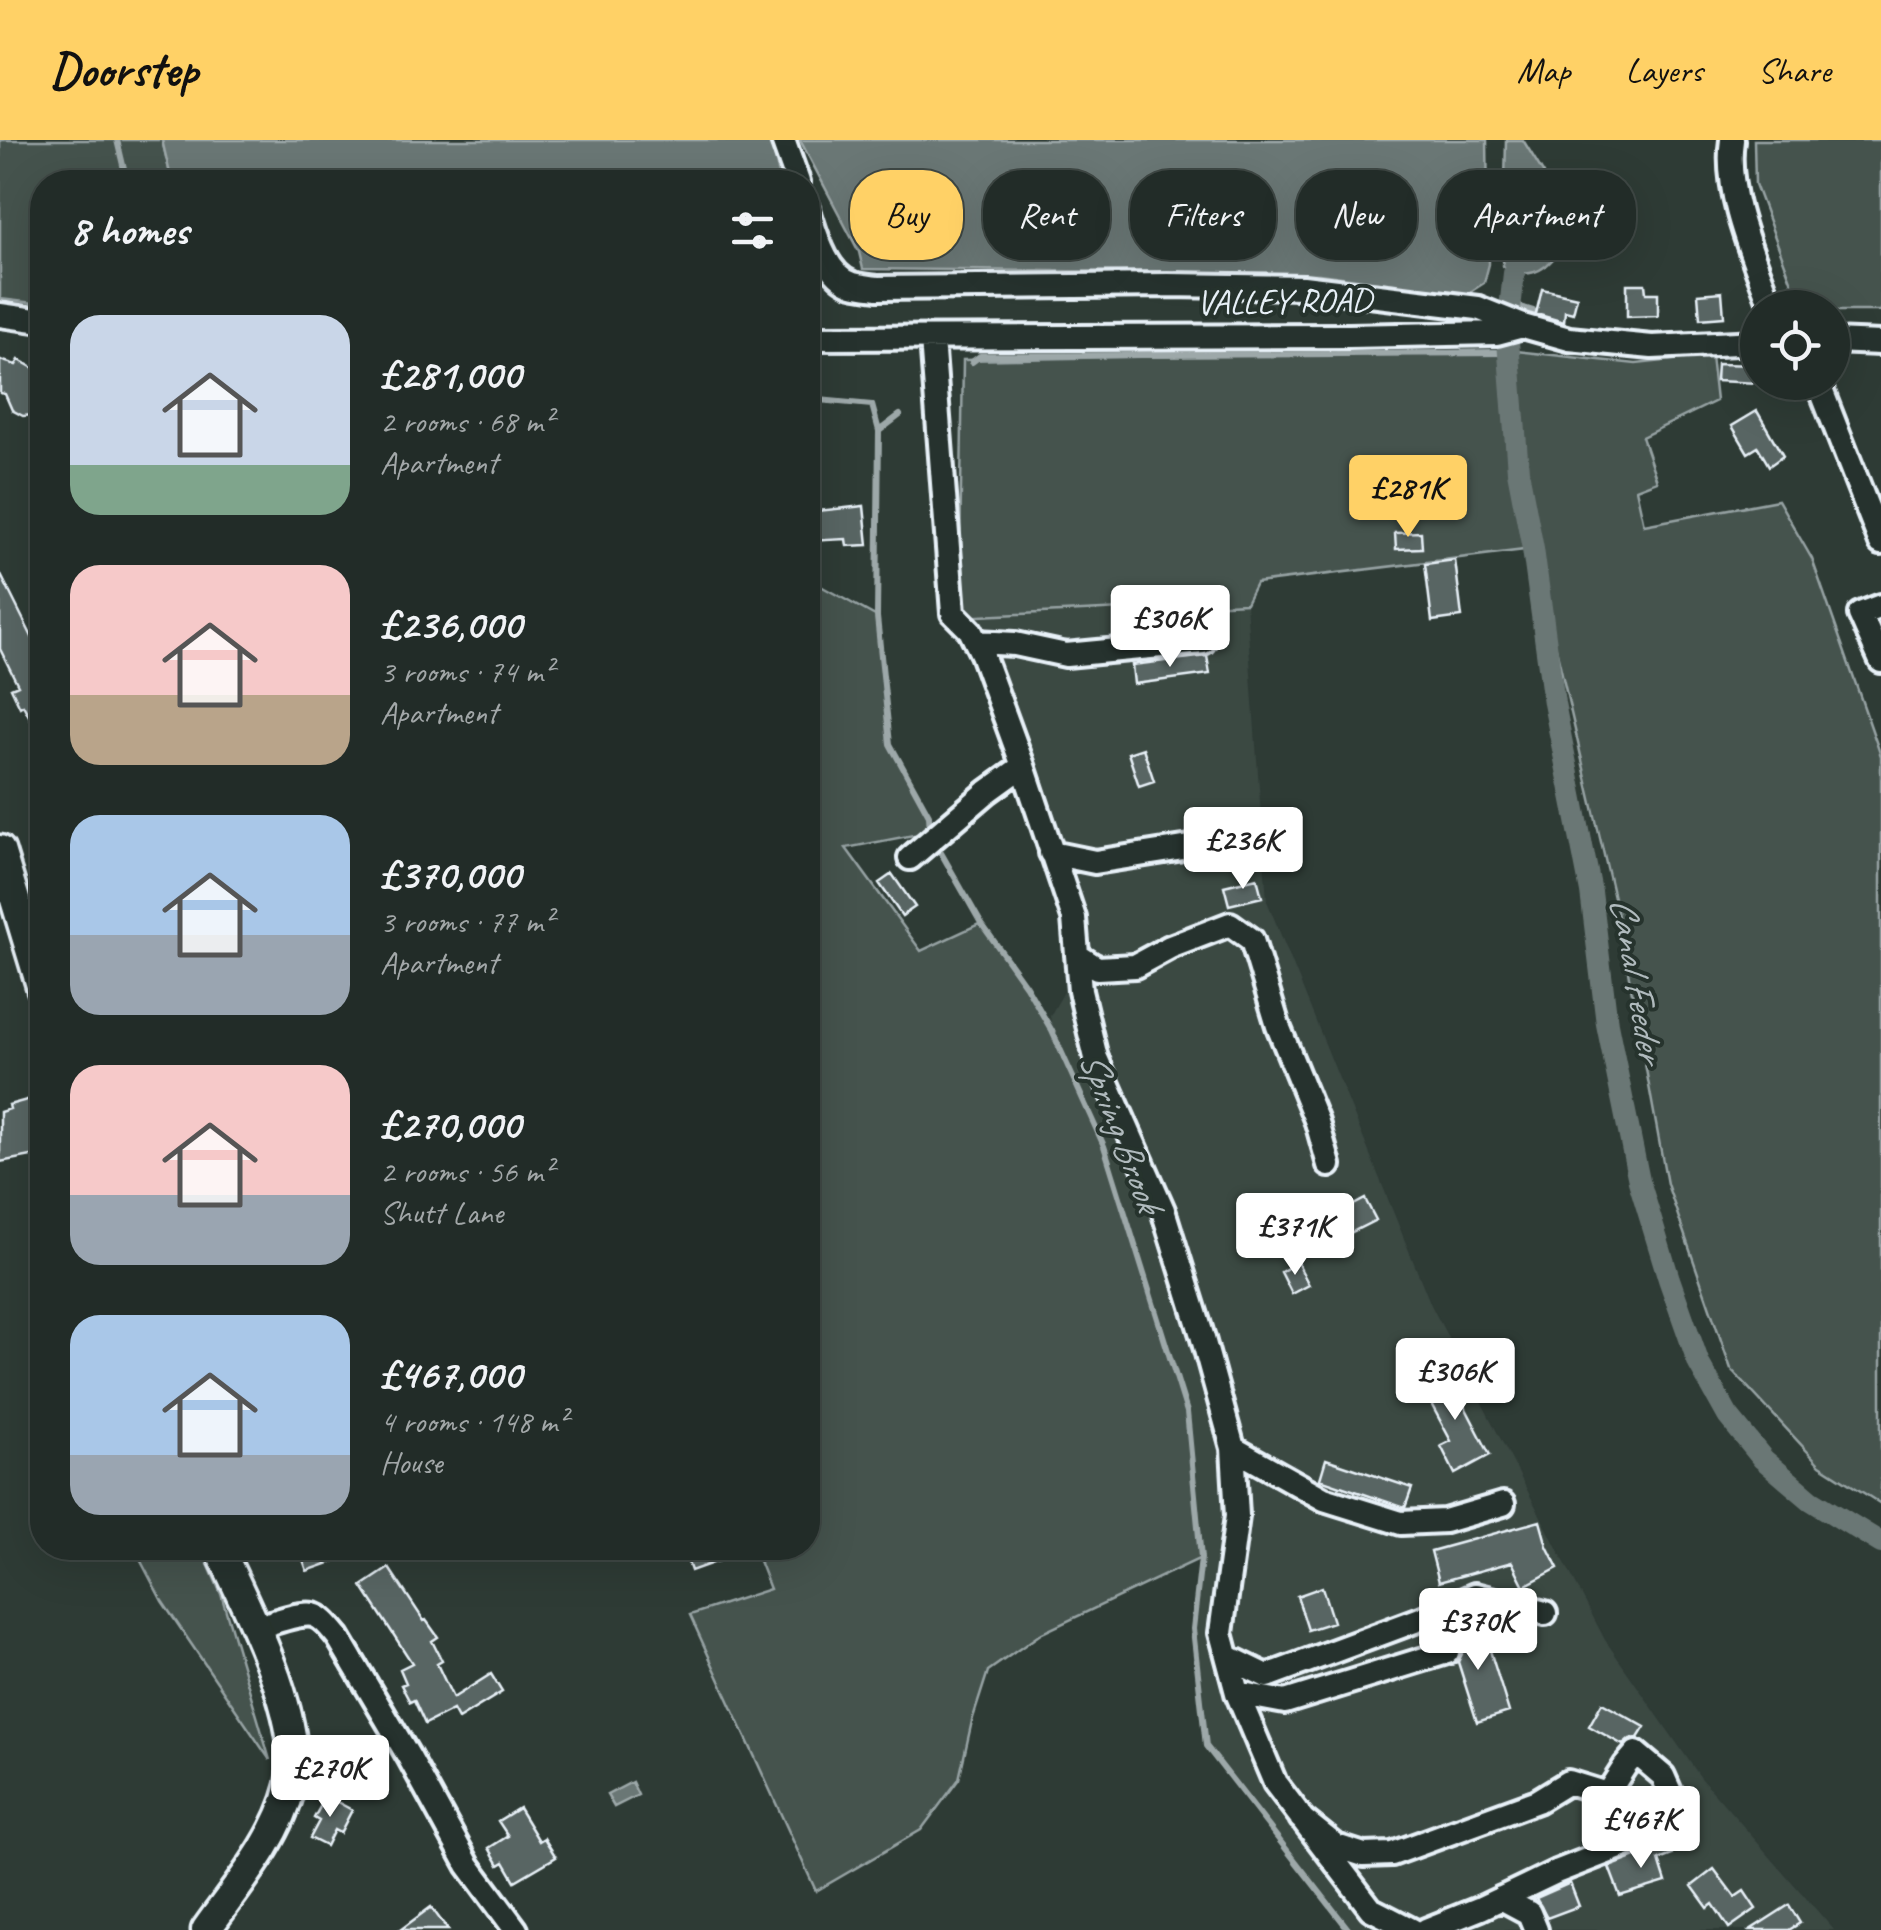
<!DOCTYPE html>
<html lang="en">
<head>
<meta charset="utf-8">
<style>
  body { margin:0; font-family:Caveat,sans-serif; background:#2e3834; color:#f1f3f6; height:100vh; display:flex; flex-direction:column; font-size:38px; white-space:nowrap }
  * { box-sizing:border-box; margin:0 }
  p { font-size:32px; color:#a2a7a8 }
  .icon { flex:none; width:55px; height:55px; fill:none; stroke:currentColor; stroke-width:2; stroke-linecap:round; stroke-linejoin:round }
  .map { position:relative; flex:1; overflow:hidden }
  .side { position:absolute; left:30px; top:30px; width:790px; height:1390px; display:flex; flex-direction:column; background:#222c28; border-radius:40px; box-shadow:0 10px 40px #0002,0 0 0 2px #3f4845 }
  .side>* { flex:none }
  .top-card { position:absolute; left:850px; top:30px; width:880px; height:90px; display:flex; gap:20px }
  .fabs { position:absolute; left:1740px; top:150px; display:grid; gap:20px }
  .fabs a { display:grid; place-items:center; width:110px; height:110px; border-radius:50%; background:#222c28; box-shadow:0 10px 40px #0002,0 0 0 2px #3f4845; font-size:50px }
  .price { position:absolute; translate:-50% -85px; padding:0 22px; border-radius:10px; background:#fff; color:#222; font-size:32px; line-height:65px; filter:drop-shadow(0 2px 5px #0008) }
  .price::after { content:''; position:absolute; left:50%; top:60px; width:30px; height:22px; margin-left:-15px; background:inherit; clip-path:polygon(0 0,100% 0,50% 100%) }
  .price.current { background:#ffd166; color:#111 }
  ul { padding:0; list-style:none }
  li { display:flex; align-items:center; gap:30px; height:250px; padding:0 40px }
  li span { display:grid; place-items:center; flex:none; width:280px; height:200px; border-radius:30px; color:#555 }
  li>.icon { margin-inline-start:auto }
  span .icon { width:120px; height:120px; fill:#fffc; stroke-width:1 }
  li b { font-size:42px }
  h2 { display:flex; justify-content:space-between; align-items:center; height:120px; padding:0 40px; font-size:42px }
  .pill { padding:0 35px; border-radius:40px; background:#222c28; box-shadow:0 10px 40px #0002,0 0 0 2px #3f4845; font-size:35px; line-height:90px }
  .pill.current { background:#ffd166; color:#111 }
  header { display:flex; align-items:center; gap:60px; box-sizing:border-box; height:140px; padding:0 50px; background:#ffd166; color:#111 }
  header strong { font-size:48px }
  nav { display:flex; gap:55px; margin-inline-start:auto; font-size:35px }
  .map>svg:first-child { display:block }
  .built { fill:#3b4843 }
  .green { fill:#45524e; stroke:#96a2a3; stroke-width:2.5 }
  .water { fill:#6b7775; stroke:#9da8a9; stroke-width:2.5 }
  .lines { fill:none; stroke-linecap:round; stroke-linejoin:round }
  .stream { stroke:#9da8a9; stroke-width:6 }
  .canal { stroke:#6b7775; stroke-width:22 }
  .building { fill:#596563; stroke:#e8f1f8; stroke-width:2.5 }
  .minor-casing { stroke:#e8f1f8; stroke-width:30 }
  .major-casing { stroke:#e8f1f8; stroke-width:35 }
  .minor { stroke:#26332d; stroke-width:22 }
  .major { stroke:#26332d; stroke-width:28 }
  .labels { text-anchor:middle; dominant-baseline:central; stroke-width:8; stroke-linejoin:round; paint-order:stroke }
  .street-label { font-size:35px; fill:#e8f1f8; stroke:#26332d }
  .water-label { font-size:38px; font-style:italic; fill:#b0babd; stroke:#26332d }
</style>
</head>
<body>
<header>
<strong>Doorstep</strong>
<nav><a>Map</a><a>Layers</a><a>Share</a></nav>
</header>
<div class="map">
<svg width="1881" height="1790" viewBox="0 0 1881 1790">
  <rect width="100%" height="100%" fill="#2e3b35"/>
  <filter id="ink" filterUnits="userSpaceOnUse"><feTurbulence type="fractalNoise" baseFrequency=".01" numOctaves="2"/><feDisplacementMap in="SourceGraphic" scale="20" xChannelSelector="R" yChannelSelector="G"/><feConvolveMatrix kernelMatrix="1 2 1 2 8 2 1 2 1" color-interpolation-filters="sRGB"/></filter>
  <g filter="url(#ink)">
    <!-- built -->
    <path class="built" d="M1246 463 1267 761 1431 1165 1605 1500 1701 1638 1834 1790H1349L1206 1606 1193 1489 1201 1418 1135 1109 1104 1006 1052 891 1050 876 1076 831 1017 635 959 477Z"/>
    <!-- green -->
    <path class="green" d="M0 0H162L172 42H42V164L0 159Z
      M1754 0H1881V171H1833L1832 168 1801 167 1755 44Z
      M1507 210 1636 224 1711 216 1716 261 1642 297 1657 341 1636 349 1644 385 1778 360 1812 419 1881 616V1364L1820 1325 1731 1229 1667 1044 1617 771 1533 409 1256 443 1246 463 959 477 963 220Z
      M808 439 877 477 890 604 929 675V692L846 708 921 811 981 783 1026 846 1052 892 1104 1006 1187 1272 1201 1418 1042 1493 988 1531 972 1581 959 1639 921 1690 816 1751 690 1475 770 1449 754 1408H808Z
      M134 1408H201L221 1454 270 1620 162 1461Z"/>
    <!-- water -->
    <path class="water" d="M162 0H770L781 42H172Z
      M800 0H1487L1489 124 1484 143 1467 154 1319 134 863 129 859 112Z
      M1506 0H1523L1544 34 1540 56 1553 119C1539 135 1522 138 1503 126Z
      M632 1642 638 1655 614 1667 607 1655Z"/>
    <g class="lines">
      <!-- stream -->
      <path class="stream" d="M117 0 127 42
        M1511 164 1537 172
        M972 222 980 216 1507 213
        M808 259 872 265 879 291 877 477 890 604 929 675 930 693
        M879 291 900 275
        M936 704 981 783 1026 846 1052 891 1104 1006 1187 1272 1201 1418 1193 1489 1206 1606 1349 1790"/>
      <!-- canal -->
      <path class="canal" d="M1510 169 1514 133
        M1508 201 1518 331 1533 409 1554 563 1591 752 1607 884 1639 1041 1669 1139 1699 1224 1728 1276 1763 1319 1811 1360 1881 1403"/>
    </g>
    <!-- building -->
    <path class="building" d="M1627 144H1645L1646 153H1658V176L1627 177Z
      M1542 149 1577 157 1573 173 1565 171 1564 182 1536 174Z
      M1722 152 1724 177 1700 179 1698 154Z
      M0 220 16 225 19 220 42 233V274L23 276 12 270 5 254 0 253Z
      M1717 224 1758 225V243L1716 241Z
      M1757 271 1783 316 1769 326 1758 307 1748 313 1732 286Z
      M864 366 868 405 847 406 846 399 808 401V372Z
      M1421 392 1422 408 1396 409 1395 393Z
      M1455 420 1462 477 1432 481 1425 424Z
      M0 433 42 517V600L23 565 20 567 11 548 18 545 0 509Z
      M1196 466 1197 486 1131 492 1129 472Z
      M1207 516 1210 534 1134 544 1132 525Z
      M1143 608 1154 641 1139 646 1128 613Z
      M892 734 915 767 902 776 879 743Z
      M1257 738 1262 757 1229 765 1224 746Z
      M34 958 42 989V1014L0 1022V972L10 969 9 965Z
      M1365 1059 1376 1080 1350 1093 1339 1073Z
      M1297 1122 1309 1145 1292 1154 1281 1132Z
      M1446 1230 1490 1315 1455 1334 1441 1306 1451 1301 1420 1243Z
      M1326 1319 1412 1348 1405 1368 1320 1339Z
      M1540 1381 1547 1406 1558 1428 1524 1446 1512 1422 1439 1442 1431 1411Z
      M299 1408H365L366 1410 307 1431Z
      M683 1408H749V1410L691 1431Z
      M389 1428 424 1481 426 1480 438 1497 432 1501 442 1521 437 1524 453 1558 491 1534 502 1552 458 1579 453 1570 425 1584 414 1560 410 1562 401 1545 406 1543 400 1529 412 1523 362 1446Z
      M1322 1447 1333 1482 1308 1490 1297 1456Z
      M1464 1476 1478 1507 1488 1504 1509 1572 1477 1582 1458 1522 1462 1514 1461 1507 1456 1500 1447 1497 1442 1486Z
      M1602 1563 1645 1587 1638 1598 1630 1599 1623 1605 1589 1586Z
      M326 1656 352 1670 340 1693 334 1690 326 1706 310 1698 319 1681 314 1678Z
      M519 1668 539 1701 544 1698 556 1717 515 1741 504 1722 499 1725 489 1708 508 1696 498 1681Z
      M1667 1702 1672 1715 1659 1720 1666 1742 1620 1756 1609 1727 1649 1712Z
      M1714 1729 1735 1757 1744 1751 1756 1769 1729 1788 1713 1764 1708 1768 1692 1746Z
      M1570 1743 1579 1766 1547 1778 1536 1758Z
      M1789 1765 1800 1783 1789 1790H1750Z
      M431 1767 448 1790H400Z"/>
    <g class="lines">
      <defs>
        <path id="minor" d="M783 0 798 42
          M1732 0C1724 53 1754 118 1772 168
          M808 70C816 95 826 135 853 144 861 146 870 147 877 148L1168 145 1303 147 1478 168 1523 186 1569 199 1652 207 1758 202
          M808 139 814 125 816 99
          M0 175 42 181
          M808 198 1349 196 1497 193 1523 186
          M932 199 953 473 970 490 982 514 1023 626 1074 778 1080 851 1096 918 1163 1070 1202 1195 1233 1308 1324 1359 1401 1383 1445 1381 1503 1364
          M1832 201 1881 203
          M1818 242 1881 403
          M1881 466 1860 474 1881 521
          M976 502 1015 504 1066 515 1203 502
          M1051 713 1095 722 1209 704
          M910 718 987 652 1023 626
          M1077 815 1097 828 1135 826 1170 807 1230 784 1252 800 1278 886 1317 982 1329 1025
          M1233 1308 1237 1376 1221 1493 1237 1553 1275 1643 1371 1769 1412 1790
          M255 1488C269 1484 299 1472 313 1475 323 1477 331 1489 338 1497L409 1617 468 1725 516 1790
          M1228 1517 1267 1536 1423 1478 1475 1455 1545 1473
          M1237 1553 1285 1562 1447 1512
          M1301 1678 1336 1706 1364 1715 1392 1714 1537 1661 1568 1642 1607 1654 1625 1626 1636 1613 1663 1636 1681 1677 1643 1698 1556 1732 1481 1768 1426 1790
          M1501 1758 1529 1773 1536 1790"/>
        <path id="major" d="M0 710 42 849
          M206 1790C237 1746 278 1699 291 1646 306 1581 247 1468 219 1408"/>
      </defs>
      <!-- minor casing -->
      <use href="#minor" class="minor-casing"/>
      <!-- major casing -->
      <use href="#major" class="major-casing"/>
      <!-- minor -->
      <use href="#minor" class="minor"/>
      <!-- major -->
      <use href="#major" class="major"/>
    </g>
  </g>
  <g class="labels">
    <!-- street labels -->
    <g class="street-label">
      <text transform="translate(1284 161) rotate(-1)">VALLEY ROAD</text>
    </g>
    <!-- water labels -->
    <g class="water-label">
      <text transform="translate(1637 839) rotate(80)">Canal Feeder</text>
      <text transform="translate(1121 991) rotate(69)">Spring Brook</text>
    </g>
  </g>
</svg>
<div class="fabs">
<a><svg class="icon" aria-label="locate" viewBox="0 0 24 24"><circle cx="12" cy="12" r="6"/><path d="M12 2v4M12 18v4M2 12h4M18 12h4"/></svg></a>
</div>
<b class="price current" style="left:1408px;top:400px">£281K</b>
<b class="price" style="left:1170px;top:530px">£306K</b>
<b class="price" style="left:1243px;top:752px">£236K</b>
<b class="price" style="left:1295px;top:1138px">£371K</b>
<b class="price" style="left:1455px;top:1283px">£306K</b>
<b class="price" style="left:1478px;top:1533px">£370K</b>
<b class="price" style="left:330px;top:1680px">£270K</b>
<b class="price" style="left:1641px;top:1731px">£467K</b>
<div class="top-card">
<a class="pill current">Buy</a>
<a class="pill">Rent</a>
<a class="pill">Filters</a>
<a class="pill">New</a>
<a class="pill">Apartment</a>
</div>
<section class="side">
<h2>8 homes<svg class="icon" aria-label="filters" viewBox="0 0 24 24"><path d="M4 7h16M4 17h16"/><circle cx="9" cy="7" r="2"/><circle cx="15" cy="17" r="2"/></svg></h2>
<ul>
<li><span style="background:linear-gradient(#c9d6e8 75%,#7fa58c 0)"><svg class="icon" aria-label="home" viewBox="0 0 24 24"><path d="M3 11l9-7 9 7M6 9v11h12V9"/></svg></span><div><b>£281,000</b><p>2 rooms · 68 m²</p><p>Apartment</p></div></li>
<li><span style="background:linear-gradient(#f6c9c9 65%,#b9a48a 0)"><svg class="icon" aria-label="home" viewBox="0 0 24 24"><path d="M3 11l9-7 9 7M6 9v11h12V9"/></svg></span><div><b>£236,000</b><p>3 rooms · 74 m²</p><p>Apartment</p></div></li>
<li><span style="background:linear-gradient(#a9c7e8 60%,#9aa5b1 0)"><svg class="icon" aria-label="home" viewBox="0 0 24 24"><path d="M3 11l9-7 9 7M6 9v11h12V9"/></svg></span><div><b>£370,000</b><p>3 rooms · 77 m²</p><p>Apartment</p></div></li>
<li><span style="background:linear-gradient(#f6c9c9 65%,#9aa5b1 0)"><svg class="icon" aria-label="home" viewBox="0 0 24 24"><path d="M3 11l9-7 9 7M6 9v11h12V9"/></svg></span><div><b>£270,000</b><p>2 rooms · 56 m²</p><p>Shutt Lane</p></div></li>
<li><span style="background:linear-gradient(#a9c7e8 70%,#9aa5b1 0)"><svg class="icon" aria-label="home" viewBox="0 0 24 24"><path d="M3 11l9-7 9 7M6 9v11h12V9"/></svg></span><div><b>£467,000</b><p>4 rooms · 148 m²</p><p>House</p></div></li>
</ul>
</section>
</div>
</body>
</html>
